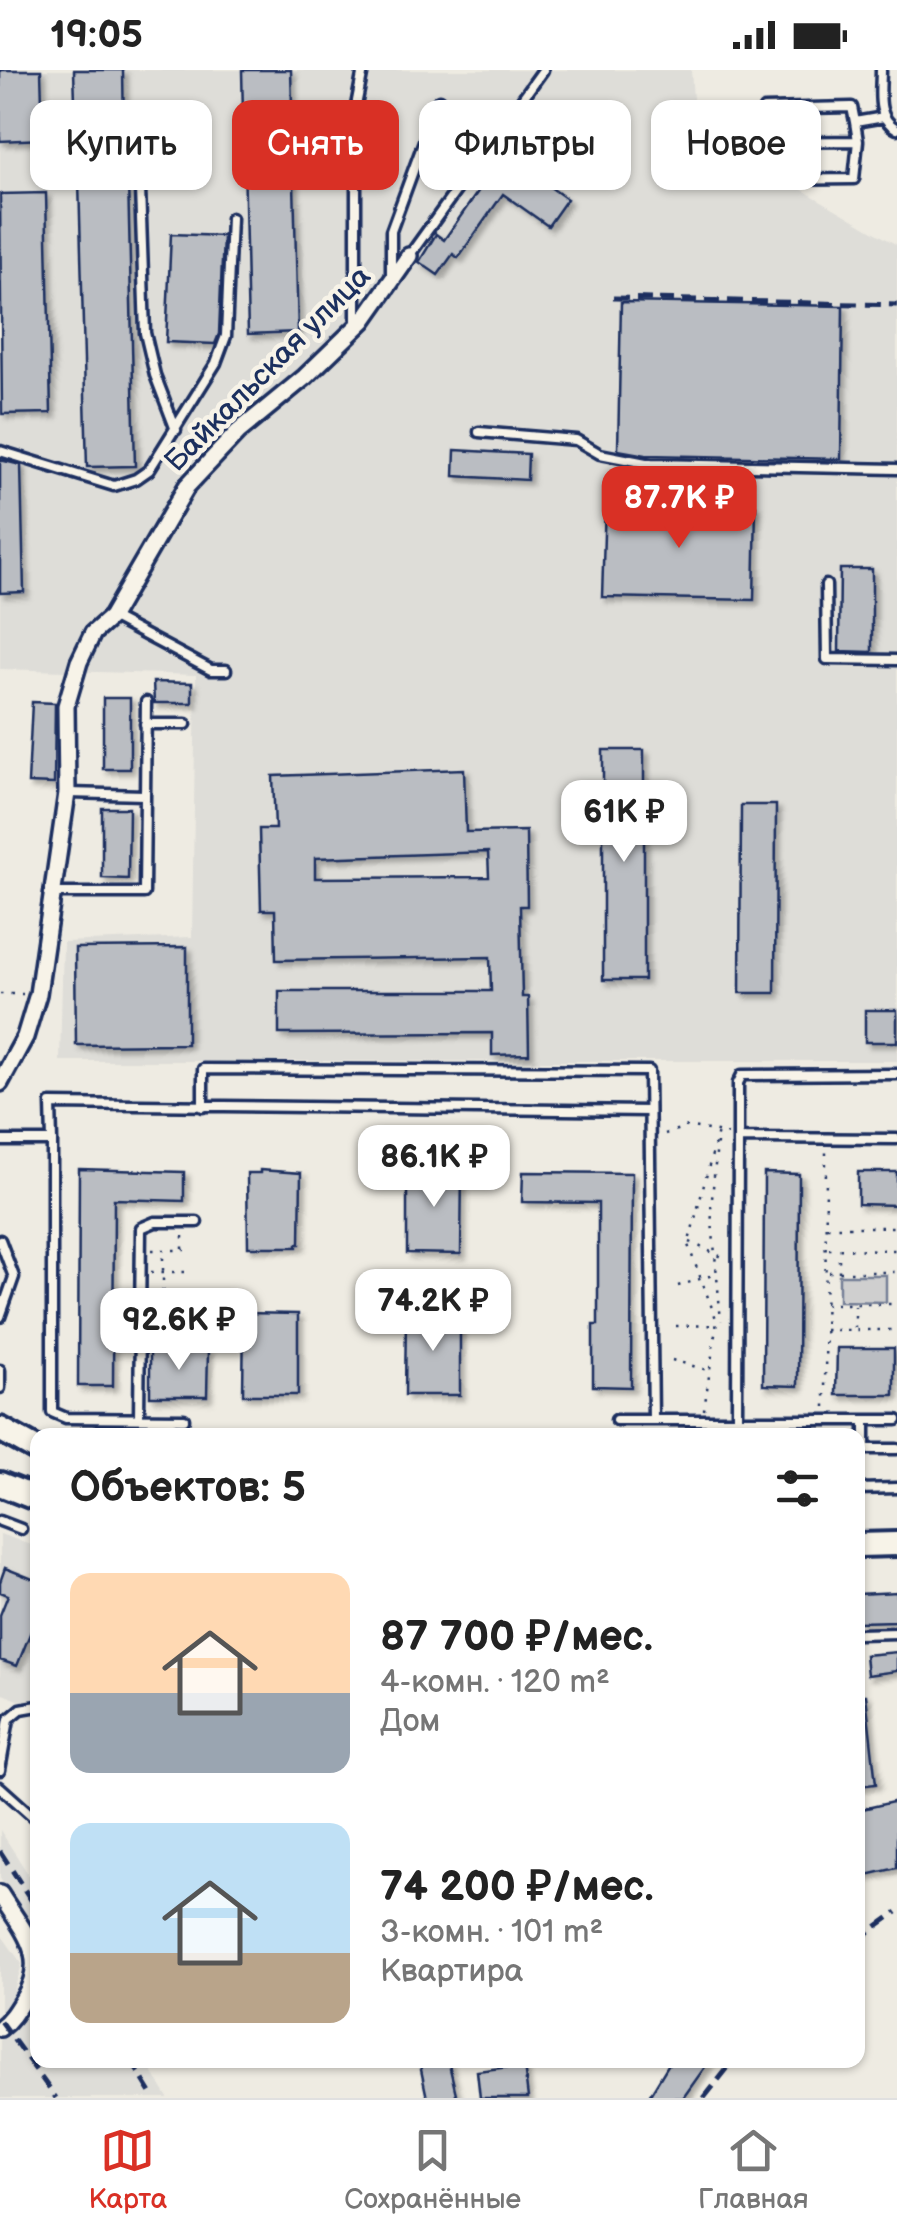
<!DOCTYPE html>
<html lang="ru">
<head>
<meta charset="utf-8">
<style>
  body { margin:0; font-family:"Balsamiq Sans",sans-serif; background:#f6f6f6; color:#222; height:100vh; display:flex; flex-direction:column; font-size:38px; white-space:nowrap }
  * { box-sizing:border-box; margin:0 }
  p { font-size:32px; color:#767676 }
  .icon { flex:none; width:55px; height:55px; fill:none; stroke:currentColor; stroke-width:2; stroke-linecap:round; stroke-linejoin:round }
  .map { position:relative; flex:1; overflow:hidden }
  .drawer { position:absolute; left:30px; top:1358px; width:835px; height:640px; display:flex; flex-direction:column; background:#fff; border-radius:20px; box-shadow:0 2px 8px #0004 }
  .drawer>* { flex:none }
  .hud { position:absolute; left:30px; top:30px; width:838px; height:90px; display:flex; gap:20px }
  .price { position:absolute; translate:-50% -85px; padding:0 22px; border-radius:20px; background:#fff; color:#222; font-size:32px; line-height:65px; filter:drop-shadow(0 2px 5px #0008) }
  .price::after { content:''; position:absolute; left:50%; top:60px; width:30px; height:22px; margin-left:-15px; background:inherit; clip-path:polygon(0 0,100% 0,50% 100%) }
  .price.current { background:#d93025; color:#fff }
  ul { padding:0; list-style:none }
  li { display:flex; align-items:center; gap:30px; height:250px; padding:0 40px }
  li span { display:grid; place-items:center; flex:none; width:280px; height:200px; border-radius:20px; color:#555 }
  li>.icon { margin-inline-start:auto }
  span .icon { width:120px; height:120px; fill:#fffc; stroke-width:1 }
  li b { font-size:42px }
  h2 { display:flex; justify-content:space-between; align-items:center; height:120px; padding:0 40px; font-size:42px }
  .tag { padding:0 35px; border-radius:20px; background:#fff; box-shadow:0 2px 8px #0004; font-size:35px; line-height:90px }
  .tag.current { background:#d93025; color:#fff }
  .status { display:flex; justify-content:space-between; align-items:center; height:70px; padding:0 50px; background:#fff; direction:ltr }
  .status svg { height:28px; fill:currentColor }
  .tab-bar { display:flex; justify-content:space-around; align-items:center; height:140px; border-top:2px solid #e0e0e0; background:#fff; font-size:28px; color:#767676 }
  .tab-bar a { display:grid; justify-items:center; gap:5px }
  .tab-bar .current { color:#d93025 }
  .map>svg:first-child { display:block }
  .built { fill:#deddd8 }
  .green { fill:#cfcfcf; stroke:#757f96; stroke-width:2.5 }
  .building { fill:#babdc2; stroke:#1b2f5e; stroke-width:2.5; fill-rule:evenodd; filter:url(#shadow) }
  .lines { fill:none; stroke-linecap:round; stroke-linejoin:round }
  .lane-casing { stroke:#1b2f5e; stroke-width:15 }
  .street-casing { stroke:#1b2f5e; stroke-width:22 }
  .secondary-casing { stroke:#1b2f5e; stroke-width:30 }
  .path { stroke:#1b2f5e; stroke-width:2.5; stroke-dasharray:2.5 8; stroke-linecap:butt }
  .lane { stroke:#f7f3e8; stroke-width:8 }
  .street { stroke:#f7f3e8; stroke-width:15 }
  .secondary { stroke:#f7f3e8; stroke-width:22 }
  .rail { stroke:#1b2f5e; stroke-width:5; stroke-dasharray:15 8; stroke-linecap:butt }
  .labels { text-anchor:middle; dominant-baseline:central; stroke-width:9; stroke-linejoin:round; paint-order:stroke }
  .street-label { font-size:30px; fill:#1b2f5e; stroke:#f7f3e8 }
</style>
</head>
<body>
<div class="status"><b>19:05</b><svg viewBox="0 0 49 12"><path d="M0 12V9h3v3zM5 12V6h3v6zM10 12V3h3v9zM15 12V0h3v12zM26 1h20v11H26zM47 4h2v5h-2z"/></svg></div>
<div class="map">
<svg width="897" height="2028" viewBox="0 0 897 2028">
  <defs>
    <filter id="shadow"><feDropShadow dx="4.5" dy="4.5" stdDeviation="2.5" flood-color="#0004"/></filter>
  </defs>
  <rect width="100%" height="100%" fill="#eeebe2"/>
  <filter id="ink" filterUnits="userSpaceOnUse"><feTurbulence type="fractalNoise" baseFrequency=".01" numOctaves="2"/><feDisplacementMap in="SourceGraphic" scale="20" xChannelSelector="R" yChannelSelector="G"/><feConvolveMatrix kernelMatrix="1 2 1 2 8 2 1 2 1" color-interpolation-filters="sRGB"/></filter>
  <g filter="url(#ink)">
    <!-- built -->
    <path class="built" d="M0 0H691L695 57 897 175V991H60L63 872 192 867 196 605 0 599Z
      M0 1464 37 1477V1637L0 1623Z
      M0 1760 37 1818V1873L0 1808Z
      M0 1863 22 1894 14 1921 29 1942 37 1924 38 1990H145L168 2028H0Z"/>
    <!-- green -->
    <path class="green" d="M839 1205H886V1232L839 1231Z"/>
    <!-- building -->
    <path class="building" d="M0 0H41L43 69 0 71Z
      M74 0H123L124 61 76 63Z
      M242 0H291L298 262 248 264Z
      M516 81 531 92 526 100 567 129 548 156 503 124 458 188 453 184 438 205 419 192 436 164 444 170 505 83 512 87Z
      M128 110 135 396 87 397 79 111Z
      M46 123 51 343 2 344 0 124Z
      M171 164 223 166 219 264 215 274 166 272Z
      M621 232 843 236 841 389 646 385 618 380Z
      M455 380 528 384 527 410 454 406Z
      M0 390 21 395 24 522 0 523Z
      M605 432 756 436 754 530 602 527Z
      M840 499H872V582L839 581Z
      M153 612 192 613V633H154Z
      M103 628H130V699H103Z
      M32 632 55 633 54 714 28 713Z
      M603 680H644V910H603Z
      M464 699 466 762 526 761 527 836H520L522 927H528L529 984 492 985V963L279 964V921H491L490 887 276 890 275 840H261L259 759H275L273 706ZM488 782 489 807 315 808V788Z
      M741 735H776L775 923H740Z
      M102 738H129L128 809 102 808Z
      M187 877V974L76 975 75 878Z
      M865 940H897V972H865Z
      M407 1097H462L461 1184 407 1183Z
      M79 1099 184 1102V1131L114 1129 113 1316H78Z
      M260 1100 301 1103 300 1174H297V1177H248L247 1103H260Z
      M523 1102 632 1103 631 1317 593 1316V1255H598V1133L522 1132Z
      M858 1102H897V1135L858 1134Z
      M764 1103 799 1104 798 1316 763 1315Z
      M244 1243 298 1244V1325H243Z
      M406 1243 460 1244V1325H405Z
      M837 1278H894V1325H836Z
      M150 1280H208L207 1326H150Z
      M5 1498 38 1511V1544L17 1596 0 1590V1545L8 1525 0 1522V1512Z
      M897 1522V1551L858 1552V1524Z
      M897 1582V1601L867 1605 865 1585Z
      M858 1625H866L876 1714 858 1716Z
      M897 1731V1798L858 1807V1740Z
      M419 1990H448L457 2028H427Z
      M671 1990H710L683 2028H648Z
      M524 1995 528 2028H480L477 2001Z"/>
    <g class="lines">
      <defs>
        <path id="lane" d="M881 0C881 21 875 48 897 59
          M764 39 852 37 855 52 884 47
          M767 72 858 71
          M768 110 854 109 858 71 855 52
          M140 118 145 263 155 305 176 360
          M409 186 543 0
          M391 207V161L439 30
          M356 253V36L363 0
          M479 362 576 370 600 384 651 394 897 399
          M0 381 114 416 136 409 149 400 216 293 226 266 231 148
          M826 515 827 589 897 590
          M111 547 211 600H226
          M145 654H186
          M69 723 144 725
          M52 823H144L146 632
          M203 1037V999L649 1001 653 1350
          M738 1068V1013L742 1005 897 1004
          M0 1071H52V1342L66 1348 184 1349
          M52 1071 51 1034 649 1041
          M0 1170 14 1207 0 1247
          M0 1300V1318
          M139 1348 141 1158 155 1152H197
          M616 1350H897
          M737 1350 738 1068 897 1069
          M865 1350V1379
          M858 1379H897
          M858 1419 897 1418
          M0 1451 21 1459
          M858 1564 897 1563
          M0 1700 9 1649 21 1639 38 1636
          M0 1717 38 1751"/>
        <path id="street" d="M0 1013 25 967 38 924 67 723 66 636 79 592 93 563 111 547 187 416 238 362 305 307 364 250 409 186
          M0 1824C22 1860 49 1885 25 1926 17 1939 12 1949 0 1958"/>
        <path id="secondary" d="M0 1359 38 1380
          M0 1414 38 1429
          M858 1475 897 1474"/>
      </defs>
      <!-- lane casing -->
      <use href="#lane" class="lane-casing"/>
      <!-- street casing -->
      <use href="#street" class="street-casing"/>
      <!-- secondary casing -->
      <use href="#secondary" class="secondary-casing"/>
      <!-- path -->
      <path class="path" d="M0 924H23
        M665 1064 688 1056 727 1064
        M717 1073 711 1140 721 1251
        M827 1157H897
        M690 1172 724 1188
        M183 1179V1162
        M829 1179 897 1180
        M152 1180H185
        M151 1202H185
        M829 1202H897
        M839 1202V1181
        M678 1216 716 1204
        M151 1232H185
        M163 1232V1180
        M825 1234H897
        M151 1250H185
        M163 1252V1262
        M676 1256 716 1255
        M855 1258V1236
        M825 1260H897
        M672 1290 707 1300
        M825 1337 826 1080
        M704 1340 717 1251 688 1175 718 1062"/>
      <!-- lane -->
      <use href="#lane" class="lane"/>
      <!-- street -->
      <use href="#street" class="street"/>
      <!-- secondary -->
      <use href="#secondary" class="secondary"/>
      <!-- rail -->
      <path class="rail" d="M613 228 897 235
        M0 1781 38 1841
        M858 1870 897 1842
        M0 1951 56 2028
        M131 1990 154 2028
        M704 2028 734 1990"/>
    </g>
  </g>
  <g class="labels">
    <!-- street labels -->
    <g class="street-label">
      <text transform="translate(268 299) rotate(-45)">Байкальская улица</text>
    </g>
  </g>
</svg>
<b class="price current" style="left:679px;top:481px">87.7K ₽</b>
<b class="price" style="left:624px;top:795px">61K ₽</b>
<b class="price" style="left:434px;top:1140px">86.1K ₽</b>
<b class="price" style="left:433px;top:1284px">74.2K ₽</b>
<b class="price" style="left:179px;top:1303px">92.6K ₽</b>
<div class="hud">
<a class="tag">Купить</a>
<a class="tag current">Снять</a>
<a class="tag">Фильтры</a>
<a class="tag">Новое</a>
</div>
<section class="drawer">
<h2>Объектов: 5<svg class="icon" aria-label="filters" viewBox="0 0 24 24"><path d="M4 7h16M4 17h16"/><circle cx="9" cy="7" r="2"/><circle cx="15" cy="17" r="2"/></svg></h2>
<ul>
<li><span style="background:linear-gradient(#ffd9b3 60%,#9aa5b1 0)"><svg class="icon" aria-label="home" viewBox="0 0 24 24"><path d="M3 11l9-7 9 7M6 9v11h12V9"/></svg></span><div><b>87 700 ₽/мес.</b><p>4-комн. · 120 m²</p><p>Дом</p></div></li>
<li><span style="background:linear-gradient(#bfe0f5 65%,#b9a48a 0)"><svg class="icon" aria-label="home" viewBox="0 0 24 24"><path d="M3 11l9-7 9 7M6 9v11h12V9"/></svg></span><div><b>74 200 ₽/мес.</b><p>3-комн. · 101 m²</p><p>Квартира</p></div></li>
</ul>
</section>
</div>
<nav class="tab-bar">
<a class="current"><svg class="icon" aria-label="map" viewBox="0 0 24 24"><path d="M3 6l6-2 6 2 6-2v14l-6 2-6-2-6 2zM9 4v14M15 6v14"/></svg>Карта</a>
<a><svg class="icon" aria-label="saved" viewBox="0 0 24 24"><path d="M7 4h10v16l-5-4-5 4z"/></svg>Сохранённые</a>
<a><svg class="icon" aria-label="home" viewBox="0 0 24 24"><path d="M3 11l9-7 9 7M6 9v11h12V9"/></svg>Главная</a>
</nav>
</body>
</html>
